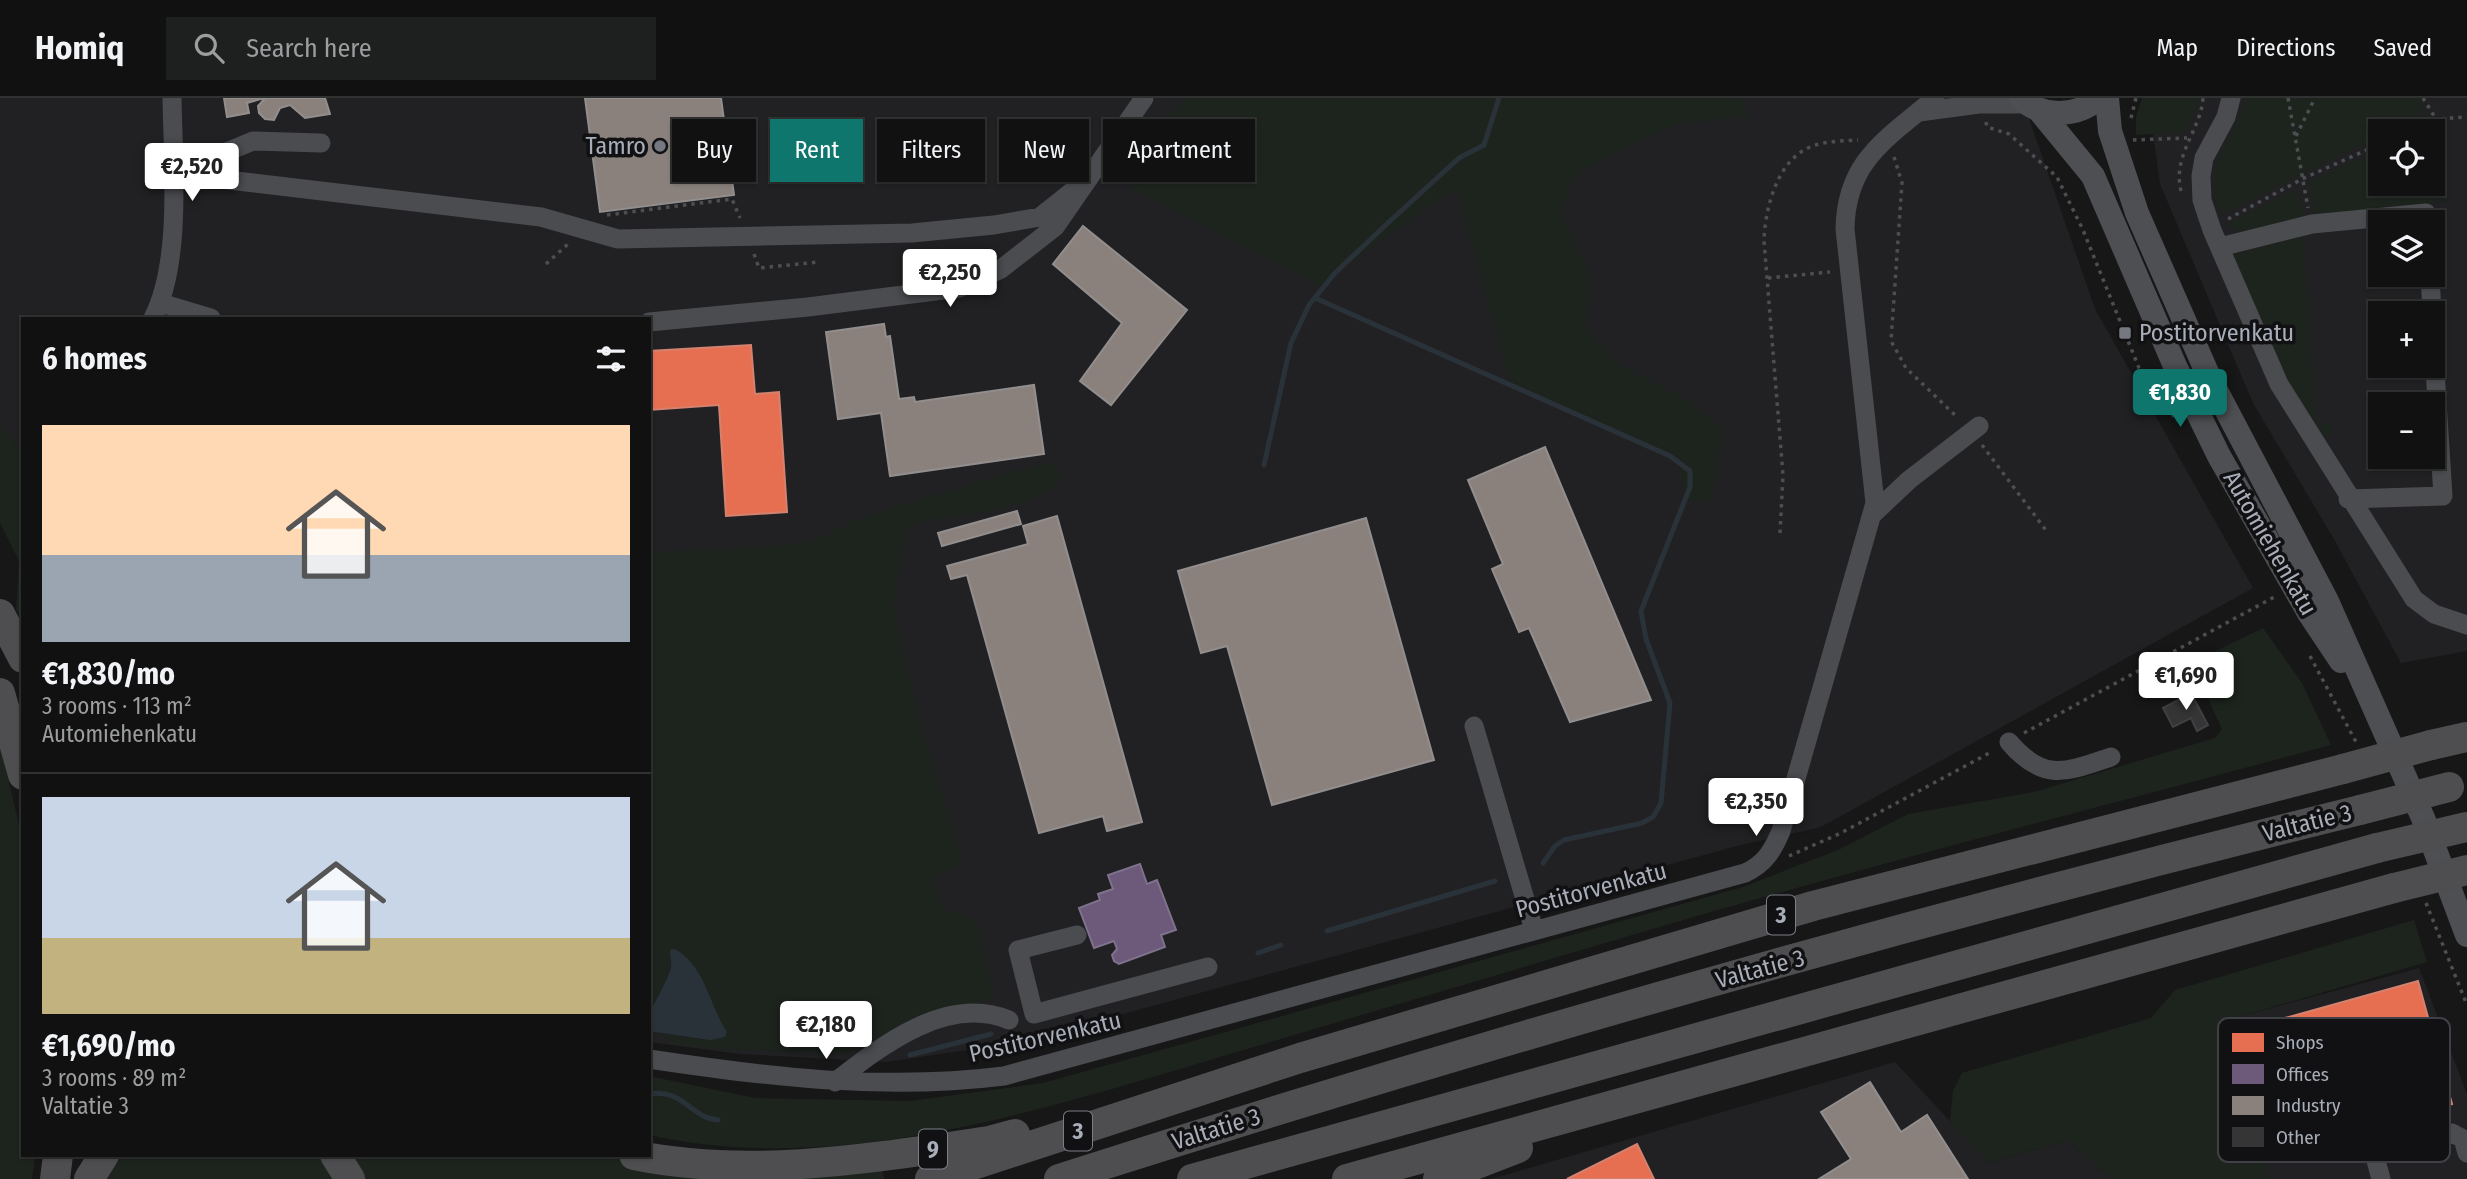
<!DOCTYPE html>
<html lang="en">
<head>
<meta charset="utf-8">
<style>
  body { margin:0; font-family:"Fira Sans Condensed",sans-serif; background:#1e1f1f; color:#f1f3f6; height:100vh; display:flex; flex-direction:column; font-size:26px; white-space:nowrap }
  * { box-sizing:border-box; margin:0 }
  p { font-size:23px; color:#9c9d9f }
  .icon { flex:none; width:38px; height:38px; fill:none; stroke:currentColor; stroke-width:2; stroke-linecap:round; stroke-linejoin:round }
  .map { position:relative; flex:1; overflow:hidden }
  .panel { position:absolute; left:21px; top:219px; width:630px; height:840px; display:flex; flex-direction:column; background:#111; border-radius:0px; box-shadow:0 2px 5px #0004,0 0 0 2px #303131 }
  .panel>* { flex:none }
  .guide { position:absolute; left:672px; top:21px; width:665px; height:63px; display:flex; gap:14px }
  .buttons { position:absolute; left:2368px; top:21px; display:grid; gap:14px }
  .buttons a { display:grid; place-items:center; width:77px; height:77px; border-radius:0px; background:#111; box-shadow:0 2px 5px #0004,0 0 0 2px #303131; font-size:35px }
  .price { position:absolute; translate:-50% -60px; padding:0 16px; border-radius:7px; background:#fff; color:#222; font-size:23px; line-height:46px; filter:drop-shadow(0 2px 4px #0008) }
  .price::after { content:''; position:absolute; left:50%; top:42px; width:21px; height:16px; margin-left:-10px; background:inherit; clip-path:polygon(0 0,100% 0,50% 100%) }
  .price.active { background:#0f766e; color:#fff }
  ul { padding:0; list-style:none }
  li { display:grid; align-content:center; gap:14px; height:371px; padding:0 21px }
  li+li { border-top:2px solid #303131 }
  li span { display:grid; place-items:center; height:217px; border-radius:0px; color:#555 }
  li>.icon { margin-inline-start:auto }
  span .icon { width:126px; height:126px; fill:#fffc; stroke-width:1 }
  li b { font-size:30px }
  h2 { display:flex; justify-content:space-between; align-items:center; height:84px; padding:0 21px; font-size:30px }
  .tag { padding:0 24px; border-radius:0px; background:#111; box-shadow:0 2px 5px #0004,0 0 0 2px #303131; font-size:24px; line-height:63px }
  .tag.active { background:#0f766e; color:#fff }
  header { display:flex; align-items:center; gap:42px; box-sizing:border-box; height:98px; padding:0 35px; background:#111; border-bottom:2px solid #303131 }
  header strong { font-size:33px }
  nav { display:flex; gap:38px; margin-inline-start:auto; font-size:24px }
  .search { width:490px; height:63px; background:#1e1f1f; display:flex; align-items:center; gap:18px; box-sizing:border-box; padding:0 24px; border-radius:0px; color:#9c9d9f; font-size:26px }
  .map>svg:first-child { display:block }
  .built { fill:#212123; fill-rule:evenodd }
  .green { fill:#1d241e }
  .water { fill:#2a3239 }
  .shops { fill:#e76f51; stroke:#d48270; stroke-width:2 }
  .offices { fill:#6d597a; stroke:#7f728d; stroke-width:2 }
  .industry { fill:#8a817c; stroke:#938e8e; stroke-width:2 }
  .lines { fill:none; stroke-linecap:round; stroke-linejoin:round }
  .stream { stroke:#2a3239; stroke-width:5 }
  .building { fill:#353536; stroke:#3f4043; stroke-width:2 }
  .path { stroke:#4d4e52; stroke-width:3.5; stroke-dasharray:3.5 5; stroke-linecap:butt }
  .minor { stroke:#4b4c50; stroke-width:19 }
  .major { stroke:#4d4f52; stroke-width:24 }
  .highway { stroke:#4e4e51; stroke-width:30 }
  .highway-bridge { stroke:#4e4e51; stroke-width:30 }
  .poi-dot { fill:#757880; stroke:#111113; stroke-width:2.5 }
  .labels { text-anchor:middle; dominant-baseline:central; stroke-width:7; stroke-linejoin:round; paint-order:stroke }
  .shield { fill:#111113; stroke:#7b7e86; stroke-width:2 }
  .shield-label { font-size:23px; font-weight:bold; fill:#a8adb8 }
  .poi-label { font-size:24px; fill:#a8adb8; stroke:#111113; text-anchor:end }
  .street-label { font-size:24px; fill:#a8adb8; stroke:#111113 }
  .key { fill:#111113; stroke:#3e4045; stroke-width:2 }
  .key-label { font-size:19px; fill:#a8adb8 }
</style>
</head>
<body>
<header>
<strong>Homiq</strong>
<div class="search"><svg class="icon" aria-label="search" viewBox="0 0 24 24"><circle cx="10" cy="10" r="6"/><path d="M15 15l6 6"/></svg>Search here</div>
<nav><a>Map</a><a>Directions</a><a>Saved</a></nav>
</header>
<div class="map">
<svg width="2467" height="1081" viewBox="0 0 2467 1081">
  <rect width="100%" height="100%" fill="#171717"/>
  <!-- built -->
  <path class="built" d="M0 0H2022L2095 211 2253 490 1821 729 1737 748 1021 944 886 964 741 956 649 944V220H23V353L0 328Z
    M2148 0H2467V553L2401 565 2335 443 2253 305 2160 86ZM2380 33H2432V86H2380ZM2380 124H2432V177H2380ZM2380 215H2432V268H2380ZM2380 306H2432V359H2380Z
    M2419 870 2467 996V1081H2268L2239 934 2242 918Z
    M1895 964 1989 1065 2068 1042 2112 1081H1491Z"/>
  <!-- green -->
  <path class="green" d="M1184 0H1740L1750 17 1675 27 1609 58 1573 80 1561 115 1589 175 1586 231 1619 267 1688 302 1723 332 1711 404 1687 403 1676 358 1512 290 1456 89 1320 187 1132 91 1134 65Z
    M2142 0H2199V5L2186 34 2136 37V19Z
    M2248 0H2423V12C2412 23 2397 33 2380 33V37L2220 116 2214 100V69Z
    M2430 31 2438 35 2444 103 2315 117 2308 84 2380 52V86H2432V33H2425Z
    M2292 93 2299 95 2304 114 2300 120 2245 134 2233 132 2229 126Z
    M2303 138 2316 326H2332V334L2328 339C2305 333 2246 186 2233 157Z
    M0 328 23 353V523L16 512 19 463 0 425Z
    M1043 365 1055 366 1061 377C1047 412 951 417 918 424L907 430 893 508 917 613 961 759 958 767 938 778 934 785 943 812 970 819 979 831 994 899 981 905 922 917 864 949 839 956 712 951 670 944 664 936 710 942 725 939 727 934C709 907 706 869 675 851L669 855C671 871 660 901 649 914V454L768 449 816 442 862 419Z
    M2263 530 2302 585 2331 647C2103 708 1875 766 1649 832 1515 872 1381 911 1247 951 1059 1006 846 1081 649 1037V978L755 1000 910 1003 1043 985 1743 789 1840 751 1908 716 2034 694 2215 640 2222 631 2191 565Z
    M0 647 23 743V1057H35L32 1081H0Z
    M2414 822 2427 864 2242 918 2239 934 2268 1081H2112L2068 1042 1989 1065 1950 1023 1953 993 1962 975 2151 920 2175 892Z
    M120 1057H319L334 1081H101Z
    M349 1057H606L620 1061 882 1069 884 1081H361Z"/>
  <!-- water -->
  <path class="water" d="M675 851C706 869 709 907 727 934L725 939 710 942 649 933V914C654 908 669 878 671 870 672 865 670 858 670 852Z"/>
  <!-- shops -->
  <path class="shops" d="M751 247 755 296 779 294 787 414 726 418 719 307 649 312V253Z
    M2418 883 2452 1006 2283 1053 2249 930Z
    M1637 1046 1654 1081H1567Z"/>
  <!-- offices -->
  <path class="offices" d="M1140 766 1147 786 1157 782 1176 832 1161 837 1165 849 1119 866 1114 863 1112 857 1117 851 1114 843 1094 850 1079 810 1100 802 1098 796 1113 791 1108 777Z"/>
  <!-- industry -->
  <path class="industry" d="M224 0H264L247 5 249 15 227 19Z
    M265 0H325L330 16 305 20 290 7 280 10 274 22 265 21 259 15 258 8Z
    M585 0H721L734 97 600 114Z
    M1083 128 1187 212 1111 307 1080 283 1122 225 1053 166Z
    M884 226 886 239 890 238 899 301 914 299 915 304 1034 287 1044 356 890 378 881 315 838 321 826 234Z
    M1545 349 1651 602 1570 624 1529 530 1519 534 1492 471 1503 466 1468 382Z
    M1017 413 1021 426 942 448 938 435Z
    M1057 418 1142 724 1107 733 1103 718 1039 735 967 477 951 481 947 468 1028 446 1023 428Z
    M1366 420 1434 662 1272 707 1227 548 1201 555 1178 473Z
    M1870 984 1901 1034 1927 1017 1968 1081H1819L1851 1061 1821 1014Z"/>
  <g class="lines">
    <!-- stream -->
    <path class="stream" d="M1315 200 1670 358 1690 373V389L1641 513 1646 541 1670 605 1661 705 1653 719 1642 725 1564 742 1555 748 1543 765
      M1264 367 1291 245 1309 207 1335 175 1390 123 1459 60 1484 47 1499 0
      M1327 833 1495 783
      M1258 855 1281 847
      M910 957 991 936
      M649 996C683 990 691 1020 718 1022"/>
  </g>
  <!-- building -->
  <path class="building" d="M2191 595 2208 627 2197 633 2191 620 2173 629 2163 610Z"/>
  <g class="lines">
    <!-- path -->
    <path class="path" d="M2288 0 2308 110
      M2423 0 2436 21
      M2131 20 2136 0
      M1986 24 1987 29 2009 36 2057 79 2083 132 2139 270 2177 323
      M2410 33 2436 21 2467 19
      M2296 38 2315 0
      M2133 42 2187 40
      M1894 59 1902 85 1891 243 1906 270 1958 320
      M2181 93C2172 57 2201 32 2203 0
      M607 117 732 101 740 120
      M2228 121 2302 81 2380 46
      M754 156 759 170 819 164
      M546 166 568 146
      M1768 180 1830 174
      M1982 347 2048 435
      M1780 435 1783 377 1764 143C1765 110 1777 63 1810 49 1824 43 1843 43 1858 42
      M2310 558 2356 644
      M2024 635 2276 498
      M1789 758 1841 735 1993 653
      M2426 805 2467 907"/>
    <!-- minor -->
    <path class="minor" d="M2231 0 2226 19 2204 60 2201 78 2202 102 2212 132 2279 286 2414 501 2434 516 2467 527
      M1919 14 1979 6H2027
      M321 45 253 43 224 55 212 80 541 119 618 141 912 135 994 127 1040 119 1089 80
      M2220 149 2312 126 2426 115 2427 124
      M2430 177 2432 215
      M161 205 211 220
      M153 220C182 164 173 64 172 0
      M649 224 808 209 959 190 1001 171 1055 129 1144 0
      M2348 401 2443 398 2432 224
      M1873 416 1909 382 1979 328
      M1474 628 1534 832
      M2009 644C2044 685 2066 674 2111 659
      M1077 837 1018 852 1034 916 1208 869
      M649 961C768 979 884 993 1004 978L1745 775C1765 766 1773 752 1781 733L1875 405 1845 131C1846 62 1888 40 1935 0
      M835 984C881 948 947 896 1009 922
      M2381 1081 2374 1055 2379 1053 2452 1035 2463 1041 2467 1055"/>
    <!-- major -->
    <path class="major" d="M2021 0C2043 21 2077 19 2099 0
      M2107 0 2110 33 2137 115 2209 279 2327 503 2423 720 2467 837
      M2038 11 2093 78 2175 268 2219 358 2309 515 2341 563"/>
    <!-- highway -->
    <path class="highway" d="M0 516 23 560
      M0 595 23 677
      M2431 647 2467 639
      M335 1057 350 1081
      M634 1057C750 1081 873 1060 989 1043L1015 1036
      M55 1081 58 1057
      M89 1081 104 1057
      M930 1081 1300 960 1813 808 2343 671
      M1059 1081C1489 943 1922 820 2360 712
      M1192 1081 2377 750
      M1347 1081 2394 790
      M1438 1081 1518 1050"/>
    <!-- highway-bridge -->
    <path class="highway-bridge" d="M2343 671 2431 647
      M2360 712 2449 689
      M2377 750 2466 729
      M2394 790 2467 772"/>
  </g>
  <!-- markers -->
  <g class="poi-dot">
    <circle cx="660" cy="48" r="7"/>
    <rect x="2118" y="228" width="14" height="14" rx="3.5"/>
  </g>
  <g class="labels">
    <!-- shield labels -->
    <g class="shield">
      <rect x="1767" y="797.5" width="28" height="39" rx="5"/>
      <rect x="1064" y="1013.5" width="28" height="39" rx="5"/>
      <rect x="919" y="1031.5" width="28" height="39" rx="5"/>
    </g>
    <g class="shield-label">
      <text x="1781" y="817">3</text>
      <text x="1078" y="1033">3</text>
      <text x="933" y="1051">9</text>
    </g>
    <!-- poi labels -->
    <g class="poi-label">
      <text x="646" y="48">Tamro</text>
      <text x="2139" y="235" text-anchor="start">Postitorvenkatu</text>
    </g>
    <!-- street labels -->
    <g class="street-label">
      <text transform="translate(2270 445) rotate(60)">Automiehenkatu</text>
      <text transform="translate(2307 725) rotate(-14)">Valtatie 3</text>
      <text transform="translate(1591 792) rotate(-15)">Postitorvenkatu</text>
      <text transform="translate(1760 871) rotate(-15)">Valtatie 3</text>
      <text transform="translate(1045 939) rotate(-13)">Postitorvenkatu</text>
      <text transform="translate(1216 1031) rotate(-17)">Valtatie 3</text>
    </g>
  </g>
  <!-- legend -->
  <rect x="2218" y="920" width="232" height="144" rx="10" class="key"/>
  <rect x="2232" y="935" width="32" height="19" fill="#e76f51"/>
  <rect x="2232" y="966" width="32" height="20" fill="#6d597a"/>
  <rect x="2232" y="998" width="32" height="19" fill="#8a817c"/>
  <rect x="2232" y="1029" width="32" height="20" fill="#353536"/>
  <g class="key-label">
    <text x="2276" y="951">Shops</text>
    <text x="2276" y="983">Offices</text>
    <text x="2276" y="1014">Industry</text>
    <text x="2276" y="1046">Other</text>
  </g>
</svg>
<div class="buttons">
<a><svg class="icon" aria-label="locate" viewBox="0 0 24 24"><circle cx="12" cy="12" r="6"/><path d="M12 2v4M12 18v4M2 12h4M18 12h4"/></svg></a>
<a><svg class="icon" aria-label="layers" viewBox="0 0 24 24"><path d="M12 4l9 5-9 5-9-5zM3 14l9 5 9-5"/></svg></a>
<a>+</a>
<a>−</a>
</div>
<b class="price" style="left:192px;top:105px">€2,520</b>
<b class="price" style="left:950px;top:211px">€2,250</b>
<b class="price active" style="left:2180px;top:331px">€1,830</b>
<b class="price" style="left:2186px;top:614px">€1,690</b>
<b class="price" style="left:1756px;top:740px">€2,350</b>
<b class="price" style="left:826px;top:963px">€2,180</b>
<div class="guide">
<a class="tag">Buy</a>
<a class="tag active">Rent</a>
<a class="tag">Filters</a>
<a class="tag">New</a>
<a class="tag">Apartment</a>
</div>
<section class="panel">
<h2>6 homes<svg class="icon" aria-label="filters" viewBox="0 0 24 24"><path d="M4 7h16M4 17h16"/><circle cx="9" cy="7" r="2"/><circle cx="15" cy="17" r="2"/></svg></h2>
<ul>
<li><span style="background:linear-gradient(#ffd9b3 60%,#9aa5b1 0)"><svg class="icon" aria-label="home" viewBox="0 0 24 24"><path d="M3 11l9-7 9 7M6 9v11h12V9"/></svg></span><div><b>€1,830/mo</b><p>3 rooms · 113 m²</p><p>Automiehenkatu</p></div></li>
<li><span style="background:linear-gradient(#c9d6e8 65%,#c2b280 0)"><svg class="icon" aria-label="home" viewBox="0 0 24 24"><path d="M3 11l9-7 9 7M6 9v11h12V9"/></svg></span><div><b>€1,690/mo</b><p>3 rooms · 89 m²</p><p>Valtatie 3</p></div></li>
</ul>
</section>
</div>
</body>
</html>
